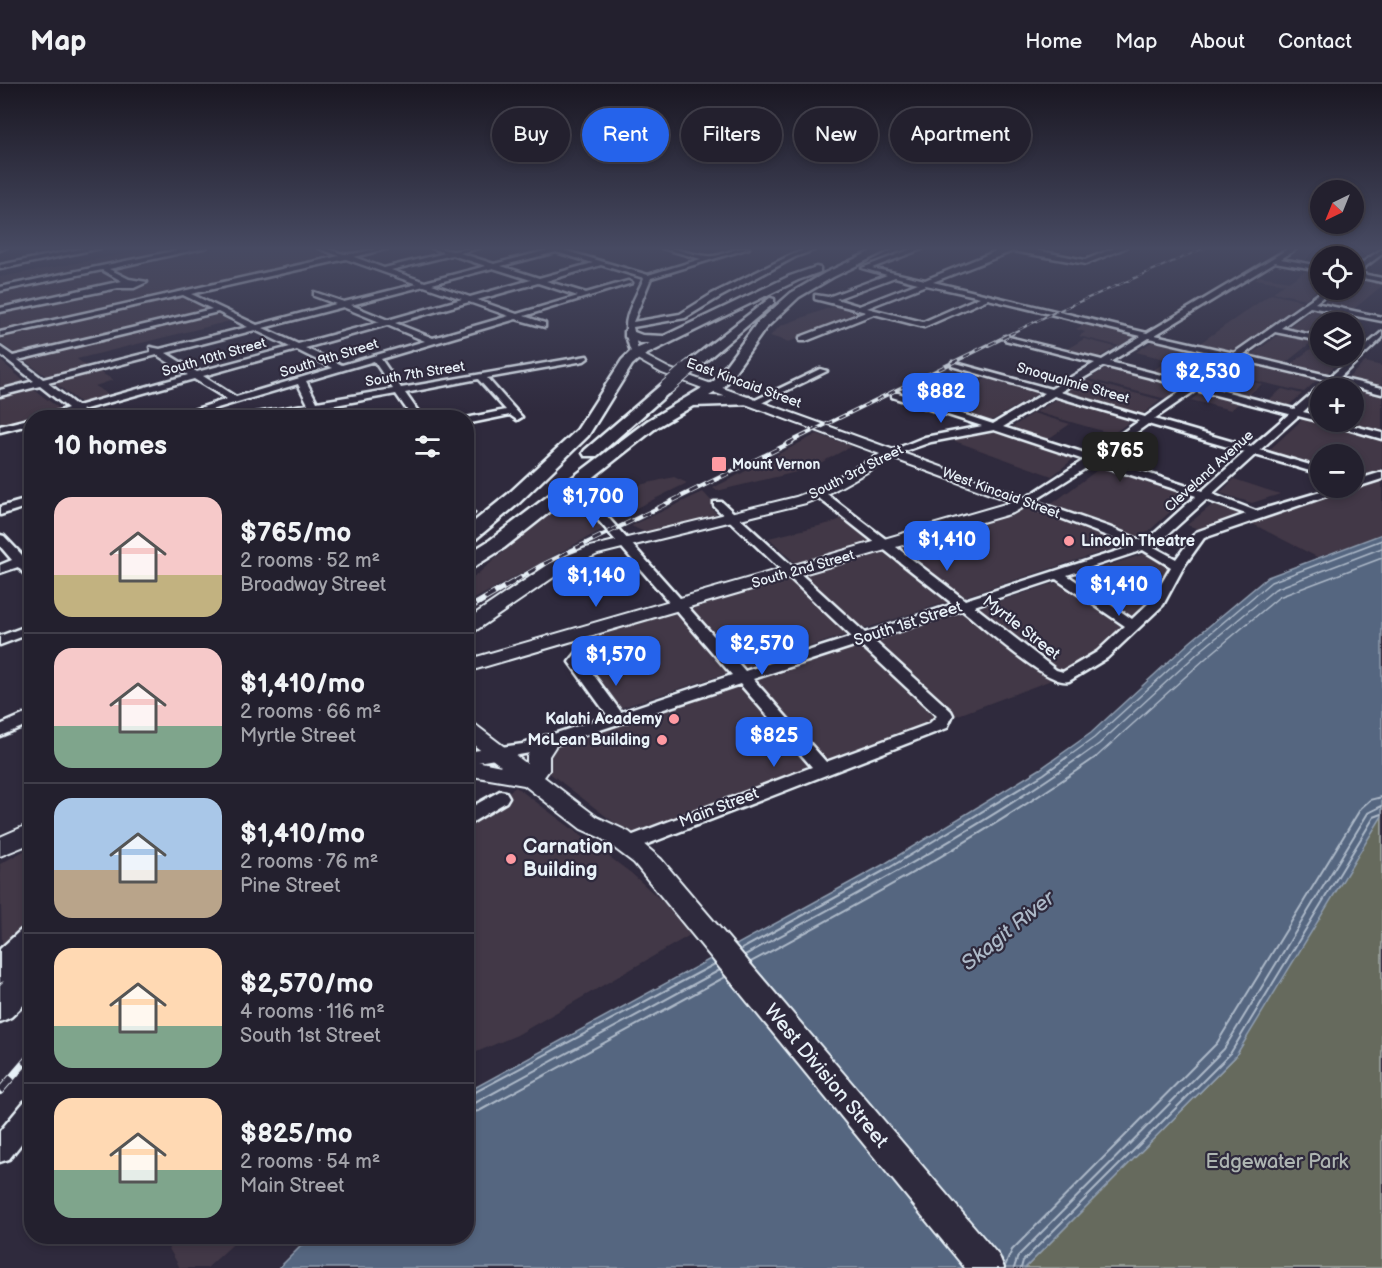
<!DOCTYPE html>
<html lang="en">
<head>
<meta charset="utf-8">
<style>
  body { margin:0; font-family:"Balsamiq Sans",sans-serif; background:#2b2836; color:#f1f3f6; height:100vh; display:flex; flex-direction:column; font-size:22px; white-space:nowrap }
  * { box-sizing:border-box; margin:0 }
  p { font-size:20px; color:#a3a3aa }
  .icon { flex:none; width:33px; height:33px; fill:none; stroke:currentColor; stroke-width:2; stroke-linecap:round; stroke-linejoin:round }
  .map { position:relative; flex:1; overflow:hidden }
  .drawer { position:absolute; left:24px; top:326px; width:450px; height:834px; display:flex; flex-direction:column; background:#23202e; border-radius:24px; box-shadow:0 3px 9px #0003,0 0 0 2px #403e4a }
  .drawer>* { flex:none }
  .guide { position:absolute; left:492px; top:24px; width:570px; height:54px; display:flex; gap:12px }
  .needle { width:39px; rotate:223deg }
  .controls { position:absolute; left:1310px; top:96px; display:grid; gap:12px }
  .controls a { display:grid; place-items:center; width:54px; height:54px; border-radius:50%; background:#23202e; box-shadow:0 3px 9px #0003,0 0 0 2px #403e4a; font-size:30px }
  .price { position:absolute; translate:-50% -51px; padding:0 14px; border-radius:12px; background:#2563eb; color:#fff; font-size:20px; line-height:39px; filter:drop-shadow(0 2px 3px #0008) }
  .price::after { content:''; position:absolute; left:50%; top:36px; width:18px; height:14px; margin-left:-9px; background:inherit; clip-path:polygon(0 0,100% 0,50% 100%) }
  .price.current { background:#222; color:#fff }
  ul { padding:0; list-style:none }
  li { display:flex; align-items:center; gap:18px; height:150px; padding:0 30px }
  li+li { border-top:2px solid #403e4a }
  li span { display:grid; place-items:center; flex:none; width:168px; height:120px; border-radius:18px; color:#555 }
  li>.icon { margin-inline-start:auto }
  span .icon { width:72px; height:72px; fill:#fffc; stroke-width:1 }
  li b { font-size:26px }
  h2 { display:flex; justify-content:space-between; align-items:center; height:72px; padding:0 30px; font-size:26px }
  .pill { padding:0 21px; border-radius:27px; background:#23202e; box-shadow:0 3px 9px #0003,0 0 0 2px #403e4a; font-size:21px; line-height:54px }
  .pill.current { background:#2563eb; color:#fff }
  header { display:flex; align-items:center; gap:36px; box-sizing:border-box; height:84px; padding:0 30px; background:#23202e; border-bottom:2px solid #403e4a }
  header strong { font-size:28px }
  nav { display:flex; gap:33px; margin-inline-start:auto; font-size:21px }
  .map>svg:first-child { display:block }
  .built { fill:#423846 }
  .green { fill:#666b5d; stroke:#a7aeaa; stroke-width:1.5 }
  .water { fill:#556680; stroke:#909eb0; stroke-width:1.5 }
  .lines { fill:none; stroke-linecap:round; stroke-linejoin:round }
  .shore-far1 { stroke:#adb9c8; stroke-width:1.5 }
  .shore { stroke:#adb9c8; stroke-width:2 }
  .minor-casing { stroke:#e8f1f8; stroke-width:5 }
  .major-casing { stroke:#e8f1f8; stroke-width:4 }
  .highway-casing { stroke:#e8f1f8; stroke-width:5 }
  .minor { fill:#2f2a3d; fill-rule:evenodd }
  .major { fill:#2f2a3d; fill-rule:evenodd }
  .highway { fill:#2f2a3d; fill-rule:evenodd }
  .rail-far4-casing { stroke:#e8f1f8; stroke-width:2 }
  .rail-far3-casing { stroke:#e8f1f8; stroke-width:4 }
  .rail-far2-casing { stroke:#e8f1f8; stroke-width:4.5 }
  .rail-far1-casing { stroke:#e8f1f8; stroke-width:6 }
  .rail-casing { stroke:#e8f1f8; stroke-width:8 }
  .rail-far4 { stroke:#2f2a3d; stroke-width:1.5; stroke-dasharray:5; stroke-linecap:butt }
  .rail-far3 { stroke:#2f2a3d; stroke-width:2; stroke-dasharray:7; stroke-linecap:butt }
  .rail-far2 { stroke:#2f2a3d; stroke-width:3; stroke-dasharray:9; stroke-linecap:butt }
  .rail-far1 { stroke:#2f2a3d; stroke-width:4; stroke-dasharray:11; stroke-linecap:butt }
  .rail { stroke:#2f2a3d; stroke-width:6; stroke-dasharray:18; stroke-linecap:butt }
  .highway-bridge-casing { stroke:#e8f1f8; stroke-width:16; stroke-linecap:butt }
  .highway-bridge { stroke:#2f2a3d; stroke-width:14 }
  .poi-dot { fill:#ff9aa2; stroke:#2f2a3d; stroke-width:2 }
  .labels { text-anchor:middle; dominant-baseline:central; stroke-width:4.5; stroke-linejoin:round; paint-order:stroke }
  .far-street-label { font-size:14px; fill:#e8f1f8; stroke:#2f2a3d }
  .far-poi-label { font-size:14px; font-weight:bold; fill:#e8f1f8; stroke:#2f2a3d; text-anchor:start }
  .poi-label { font-size:16px; font-weight:bold; fill:#e8f1f8; stroke:#2f2a3d; text-anchor:end }
  .street-label { font-size:16px; fill:#e8f1f8; stroke:#2f2a3d }
  .near-poi-label { font-size:20px; font-weight:bold; fill:#e8f1f8; stroke:#2f2a3d; text-anchor:start }
  .near-street-label { font-size:20px; fill:#e8f1f8; stroke:#2f2a3d }
  .near-park-label { font-size:20px; fill:#aeb5b2; stroke:#2f2a3d }
  .near-water-label { font-size:21px; font-style:italic; fill:#adb9c8; stroke:#2f2a3d }
</style>
</head>
<body>
<header>
<strong>Map</strong>
<nav><a>Home</a><a>Map</a><a>About</a><a>Contact</a></nav>
</header>
<div class="map">
<svg width="1382" height="1184" viewBox="0 0 1382 1184">
  <rect width="100%" height="100%" fill="#2f2a3d"/>
  <filter id="ink" filterUnits="userSpaceOnUse"><feTurbulence type="fractalNoise" baseFrequency=".0167" numOctaves="2"/><feDisplacementMap in="SourceGraphic" scale="12" xChannelSelector="R" yChannelSelector="G"/><feConvolveMatrix kernelMatrix="1 2 1 2 8 2 1 2 1" color-interpolation-filters="sRGB"/></filter>
  <g filter="url(#ink)">
    <!-- built -->
    <path class="built" d="M163 163 195 164 0 202V193Z
      M217 163H305L332 173 0 248V207Z
      M1342 163H1377L1353 180V172H1325Z
      M1310 184 1320 186V204L1305 215 1273 208 1285 200 1255 195 1259 192 1290 197Z
      M1357 192 1382 197V202L1351 227 1320 221 1339 206H1353V195Z
      M1271 210 1303 217 1230 269 1197 261Z
      M180 212 230 237 77 275 89 284 49 294 0 259V252Z
      M834 222 861 229 789 258 770 252 780 242Z
      M1314 224 1347 231 1337 238H1320L1319 252 1286 245Z
      M1085 240 1135 252 1119 262 1079 252 1085 248 1076 245Z
      M1280 250 1313 257 1283 281 1248 273Z
      M1084 255 1116 263 1098 274 1065 266Z
      M1153 257 1205 269 1222 273 1189 297 1152 287 1169 276 1136 268Z
      M1313 263 1320 264V272H1346L1325 291 1289 282Z
      M0 276 26 299 0 306Z
      M1241 278 1297 291 1317 296 1304 308 1225 290Z
      M1365 278 1382 282V305L1345 297Z
      M1108 283 1136 290 1182 303 1166 315 1089 295Z
      M100 288 113 296 95 302 110 312 82 320 55 299Z
      M1224 291 1262 300 1247 312 1208 303Z
      M991 292 1042 307 991 337 955 326 978 313 963 308Z
      M1085 296 1161 316 1143 330 1065 308Z
      M1342 299 1382 308V346L1346 338H1353V304H1336Z
      M33 305 60 325 3 341 0 338V313Z
      M1282 305 1302 310 1288 322 1267 317Z
      M1200 309 1239 319 1231 326 1191 316Z
      M1057 315 1094 325 1132 336 1113 350 1036 328Z
      M1033 329 1070 340 1048 355 1011 344Z
      M1304 334 1382 355V385L1357 393 1353 392V370H1320V383L1267 368Z
      M999 348 1077 372 1052 392 949 355Z
      M817 350 852 362 809 385 717 407 713 404Z
      M1100 384 1189 411 1141 454 1049 422Z
      M674 393 687 399 614 435 591 412Z
      M1234 395 1280 410 1252 419 1220 409Z
      M1382 395V450L1317 473 1249 438Z
      M703 408 714 420 710 423 717 430 647 449 631 442Z
      M578 412 605 444 467 519V499L530 445Z
      M1221 414 1258 426 1201 446 1187 441Z
      M1025 423 1126 460 617 625 571 560Z
      M846 433 876 457 796 480 769 454 831 439Z
      M1147 469 1173 483 1152 521 1095 571 1062 592 633 753 526 671Z
      M516 703 631 789 664 819 690 851 517 951 467 972V736Z
      M31 763V833L2 862 0 780Z
      M162 1152H242L207 1184H180Z"/>
    <!-- green -->
    <path class="green" d="M1382 705V1184H1025L1235 973Z"/>
    <!-- water -->
    <path class="water" d="M1382 450V732L1235 973 1025 1184H279L311 1152H466L467 1008 886 779 1040 685 1091 649 1190 558 1268 493Z"/>
    <g class="lines">
      <!-- shore-far1 -->
      <path class="shore-far1" d="M1065 675 1094 654 1194 563 1271 498 1382 456
        M1078 675 1099 660 1199 568 1275 505 1382 464
        M1094 675 1205 575 1279 513 1382 474"/>
      <!-- shore -->
      <path class="shore" d="M740 866 889 784 1044 690 1067 673
        M745 871C859 809 974 748 1080 673
        M751 878C869 814 986 751 1096 673
        M466 1013 715 880
        M466 1020 475 1019 720 886
        M466 1029 479 1027 725 893
        M1005 1182 1012 1166 1217 959 1361 724 1370 716 1382 713
        M1014 1184 1018 1172 1224 965 1368 729 1382 722
        M1021 1184 1023 1177 1230 970 1374 733 1382 730"/>
      <defs>
        <path id="minor" d="M0 163H7L0 166Z
          M90 163H105L0 185V181Z
          M193 163H207L109 185 129 195 147 198 134 204H118L0 228V224L122 197 102 186 0 207V203Z
          M316 163C328 163 339 171 349 170 364 169 378 163 393 163L354 173 384 184 445 169 430 163 453 167 482 163 460 169 494 180 560 163H572L563 166 648 191 701 175 659 163C676 163 690 171 707 172 721 174 735 162 749 164L651 194 633 238 680 230 712 210 791 171 812 163H822L795 173 718 214 685 234 633 243 639 272 632 270C618 237 631 224 644 194L601 181 546 197 586 209 628 197 632 199 524 232 545 239V243L516 235 381 275 401 304 587 272 588 274 584 277 487 294 520 331 522 333 517 336 510 331 466 340V334L506 326 478 295 405 309 422 333H412L396 310 319 324 324 333H314L310 325 267 333H246L251 330 308 320 298 300 187 333H172L227 315 194 295 82 326 85 329 83 331 73 328 57 333H41L68 324 40 302 0 312V306L34 297 0 270V263L13 272 212 225 183 211 0 252V248L339 172ZM556 168 593 179 539 194 501 182ZM452 171 486 182 425 198 391 186ZM346 175 417 200 344 218 314 208V212L336 220 257 241 191 210ZM493 184 531 196 470 213 432 200ZM538 199 578 212 517 230 477 216ZM424 202 462 215 388 236 351 221ZM469 218 509 232 433 254 395 239ZM343 223 380 238 298 260 263 244ZM218 228 248 243 160 265 150 263 151 268 43 295 18 276ZM387 241 425 257 342 281 305 264ZM255 246 290 263 197 288 166 269ZM297 266 333 284 236 313 203 292ZM157 271 188 291 77 322 48 299ZM374 277 393 305 317 318 306 297Z
          M917 163H927L872 184 925 196 1006 163H1020L1085 176 1117 163H1127L1086 180 1013 167 933 198 1147 249 1291 163H1299L1281 175 1320 182V186L1275 178 1155 251 1234 269 1324 206H1332L1315 219 1382 233V237L1310 223 1281 244 1320 253V257L1275 248 1243 271 1331 292 1382 248V254L1339 294 1382 304V310L1335 298 1329 302 1324 299 1326 296 1237 275 1201 301 1294 325 1317 305 1321 304 1320 312 1303 328 1320 332 1322 338 1298 332 1260 366 1320 384V390L1255 371 1212 410 1256 427 1334 404H1350L1204 454 1184 482 1163 521 1107 574 1069 597C1049 603 981 541 962 526L873 556 951 627 953 631 947 644 627 768 620 766 618 761 620 756 812 683 740 600 530 669 466 680V668L523 660 608 632 569 578 578 567H588L590 570 584 578 621 628 732 591 579 414V410H587L745 587 852 553 714 422V418H722L865 549 953 520 815 411V407H823L965 516 1133 462 1019 418 1084 376 994 346 931 358 891 372 886 369 925 353 982 342 892 313V309H898L993 340 1045 309 952 282V278L1051 305 1095 279 1005 256V252L1102 276 1141 252 988 215 924 243 874 230 806 257H800V253L866 228 815 215V211L828 213 887 191 862 184ZM895 193 918 199 859 222 836 215ZM926 201 980 213 923 238 867 224ZM1149 254 1229 273 1193 299 1110 278ZM1104 282 1187 303 1145 333 1060 308ZM1196 306 1289 330 1251 363 1154 335ZM1054 312 1139 337 1091 371 1003 343ZM1148 340 1245 368 1202 407 1101 374ZM1094 379 1193 411 1196 412 1145 458 1109 443 1034 417ZM1206 416 1246 430 1196 448 1176 475 1154 463ZM1143 466 1171 483 1152 516 1132 535 1067 491ZM1056 495 1125 542 1097 568 1063 588 1056 586 974 522ZM860 560 937 632 929 640 826 678 753 595Z
          M1382 165V170L1357 189 1382 194V198L1353 192V185Z
          M820 285 827 287 757 321 749 319Z
          M32 334V340L0 348V342Z
          M1323 338H1338L1382 349V355Z
          M1382 388V395L1357 403 1350 404H1353V397Z
          M32 414V421L0 431V423Z
          M466 426 472 427 474 429 466 433Z
          M0 451 4 452 23 472 32 469V478L29 479 32 482V494L27 493 18 483 0 489V481L12 476 0 462Z
          M32 540V549L0 561V552Z
          M32 627V639L0 652V641Z
          M500 707 506 708 509 713 506 718 466 742V726Z
          M32 1014V1046L9 1075 0 1078V1047L24 1018Z"/>
        <path id="major" d="M636 267 670 285 1030 415 1032 418 1013 429 466 588V576L1012 418 892 374 824 412 806 419 598 470 567 484 472 549 466 550V536L555 476 586 464 796 413 814 406 880 370 662 289 632 272 630 270Z
          M466 637 473 639 527 680V672L539 653 547 651 555 653 558 658 549 672V686L544 693 597 733 629 748 661 775 999 1172 1004 1184H965L634 779 601 754 581 745 524 701 466 691V675L501 682 466 655Z
          M32 739V759L0 772V753Z"/>
        <path id="highway" d="M880 163H894L833 193 799 213 765 245 724 303 709 312 749 313 756 317 754 320 693 322 657 343 504 464 474 483 466 485V471L490 456 647 337 714 297 757 239 791 209 825 189Z
          M816 183 820 184V188L798 196 641 273 632 281 588 352 519 419 472 458 466 459V444L507 411 577 346 622 276 631 267 650 259H640L625 253V247L629 246 642 251 664 252 790 192Z
          M770 214 774 215V219L695 286H685L683 283 685 280Z
          M667 299 672 300 674 303 672 306 597 372H585L583 369 585 366 662 300Z
          M32 842V875L28 879 32 877V913L11 933 0 938V901L4 897 0 899V865L21 846Z"/>
      </defs>
      <!-- minor casing -->
      <use href="#minor" class="minor-casing"/>
      <!-- major casing -->
      <use href="#major" class="major-casing"/>
      <!-- highway casing -->
      <use href="#highway" class="highway-casing"/>
      <!-- minor -->
      <use href="#minor" class="minor"/>
      <!-- major -->
      <use href="#major" class="major"/>
      <!-- highway -->
      <use href="#highway" class="highway"/>
      <defs>
        <path id="rail-far4" d="M1010 250 1053 229 1207 163"/>
        <path id="rail-far3" d="M788 359 1013 249"/>
        <path id="rail-far2" d="M513 498 542 481 792 358"/>
        <path id="rail-far1" d="M466 526 515 497"/>
        <path id="rail" d="M0 1007 32 970"/>
      </defs>
      <!-- rail-far4 casing -->
      <use href="#rail-far4" class="rail-far4-casing"/>
      <!-- rail-far3 casing -->
      <use href="#rail-far3" class="rail-far3-casing"/>
      <!-- rail-far2 casing -->
      <use href="#rail-far2" class="rail-far2-casing"/>
      <!-- rail-far1 casing -->
      <use href="#rail-far1" class="rail-far1-casing"/>
      <!-- rail casing -->
      <use href="#rail" class="rail-casing"/>
      <!-- rail-far4 -->
      <use href="#rail-far4" class="rail-far4"/>
      <!-- rail-far3 -->
      <use href="#rail-far3" class="rail-far3"/>
      <!-- rail-far2 -->
      <use href="#rail-far2" class="rail-far2"/>
      <!-- rail-far1 -->
      <use href="#rail-far1" class="rail-far1"/>
      <!-- rail -->
      <use href="#rail" class="rail"/>
      <defs>
        <path id="highway-bridge" d="M667 303 690 283"/>
      </defs>
      <!-- highway-bridge casing -->
      <use href="#highway-bridge" class="highway-bridge-casing"/>
      <!-- highway-bridge -->
      <use href="#highway-bridge" class="highway-bridge"/>
    </g>
  </g>
  <!-- sky -->
  <linearGradient id="sky" x2="0" y2="1"><stop stop-color="#1a1722"/><stop offset="0.5" stop-color="#474a62"/><stop offset="1" stop-color="#474a62" stop-opacity="0"/></linearGradient>
  <rect width="1382" height="329" fill="url(#sky)"/>
  <!-- markers -->
  <g class="poi-dot">
    <rect x="711" y="372" width="16" height="16" rx="3"/>
    <circle cx="1069" cy="457" r="6"/>
    <circle cx="674" cy="635" r="6"/>
    <circle cx="662" cy="656" r="6"/>
    <circle cx="511" cy="775" r="6"/>
  </g>
  <g class="labels">
    <!-- far-street labels -->
    <g class="far-street-label">
      <text transform="translate(214 273) rotate(-16)">South 10th Street</text>
      <text transform="translate(329 274) rotate(-17)">South 9th Street</text>
      <text transform="translate(415 290) rotate(-9)">South 7th Street</text>
      <text transform="translate(744 299) rotate(20)">East Kincaid Street</text>
      <text transform="translate(1073 299) rotate(16)">Snoqualmie Street</text>
      <text transform="translate(1209 387) rotate(-42)">Cleveland Avenue</text>
      <text transform="translate(856 388) rotate(-27)">South 3rd Street</text>
      <text transform="translate(1001 409) rotate(20)">West Kincaid Street</text>
      <text transform="translate(803 485) rotate(-16)">South 2nd Street</text>
    </g>
    <!-- far-poi labels -->
    <g class="far-poi-label">
      <text x="732" y="380">Mount Vernon</text>
    </g>
    <!-- poi labels -->
    <g class="poi-label">
      <text x="1081" y="457" text-anchor="start">Lincoln Theatre</text>
      <text x="662" y="635">Kalahi Academy</text>
      <text x="650" y="656">McLean Building</text>
    </g>
    <!-- street labels -->
    <g class="street-label">
      <text transform="translate(908 540) rotate(-18)">South 1st Street</text>
      <text transform="translate(1021 544) rotate(38)">Myrtle Street</text>
      <text transform="translate(719 724) rotate(-21)">Main Street</text>
    </g>
    <!-- near-poi labels -->
    <g class="near-poi-label">
      <text x="523" y="763">Carnation<tspan x="523" dy="23">Building</tspan></text>
    </g>
    <!-- near-street labels -->
    <g class="near-street-label">
      <text transform="translate(826 992) rotate(50)">West Division Street</text>
    </g>
    <!-- near-park labels -->
    <g class="near-park-label">
      <text x="1277" y="1078">Edgewater Park</text>
    </g>
    <!-- near-water labels -->
    <g class="near-water-label">
      <text transform="translate(1008 847) rotate(-39)">Skagit River</text>
    </g>
  </g>
</svg>
<div class="controls">
<a><svg class="needle" viewBox="-14 -14 28 28"><path d="M0-13l5 13h-10z" fill="#e53935"/><path d="M0 13l5-13h-10z" fill="#a3a3aa"/></svg></a>
<a><svg class="icon" aria-label="locate" viewBox="0 0 24 24"><circle cx="12" cy="12" r="6"/><path d="M12 2v4M12 18v4M2 12h4M18 12h4"/></svg></a>
<a><svg class="icon" aria-label="layers" viewBox="0 0 24 24"><path d="M12 4l9 5-9 5-9-5zM3 14l9 5 9-5"/></svg></a>
<a>+</a>
<a>−</a>
</div>
<b class="price" style="left:1208px;top:320px">$2,530</b>
<b class="price" style="left:941px;top:340px">$882</b>
<b class="price current" style="left:1120px;top:399px">$765</b>
<b class="price" style="left:593px;top:445px">$1,700</b>
<b class="price" style="left:947px;top:488px">$1,410</b>
<b class="price" style="left:596px;top:524px">$1,140</b>
<b class="price" style="left:1119px;top:533px">$1,410</b>
<b class="price" style="left:762px;top:592px">$2,570</b>
<b class="price" style="left:616px;top:603px">$1,570</b>
<b class="price" style="left:774px;top:684px">$825</b>
<div class="guide">
<a class="pill">Buy</a>
<a class="pill current">Rent</a>
<a class="pill">Filters</a>
<a class="pill">New</a>
<a class="pill">Apartment</a>
</div>
<section class="drawer">
<h2>10 homes<svg class="icon" aria-label="filters" viewBox="0 0 24 24"><path d="M4 7h16M4 17h16"/><circle cx="9" cy="7" r="2"/><circle cx="15" cy="17" r="2"/></svg></h2>
<ul>
<li><span style="background:linear-gradient(#f6c9c9 65%,#c2b280 0)"><svg class="icon" aria-label="home" viewBox="0 0 24 24"><path d="M3 11l9-7 9 7M6 9v11h12V9"/></svg></span><div><b>$765/mo</b><p>2 rooms · 52 m²</p><p>Broadway Street</p></div></li>
<li><span style="background:linear-gradient(#f6c9c9 65%,#7fa58c 0)"><svg class="icon" aria-label="home" viewBox="0 0 24 24"><path d="M3 11l9-7 9 7M6 9v11h12V9"/></svg></span><div><b>$1,410/mo</b><p>2 rooms · 66 m²</p><p>Myrtle Street</p></div></li>
<li><span style="background:linear-gradient(#a9c7e8 60%,#b9a48a 0)"><svg class="icon" aria-label="home" viewBox="0 0 24 24"><path d="M3 11l9-7 9 7M6 9v11h12V9"/></svg></span><div><b>$1,410/mo</b><p>2 rooms · 76 m²</p><p>Pine Street</p></div></li>
<li><span style="background:linear-gradient(#ffd9b3 65%,#7fa58c 0)"><svg class="icon" aria-label="home" viewBox="0 0 24 24"><path d="M3 11l9-7 9 7M6 9v11h12V9"/></svg></span><div><b>$2,570/mo</b><p>4 rooms · 116 m²</p><p>South 1st Street</p></div></li>
<li><span style="background:linear-gradient(#ffd9b3 60%,#7fa58c 0)"><svg class="icon" aria-label="home" viewBox="0 0 24 24"><path d="M3 11l9-7 9 7M6 9v11h12V9"/></svg></span><div><b>$825/mo</b><p>2 rooms · 54 m²</p><p>Main Street</p></div></li>
</ul>
</section>
</div>
</body>
</html>
